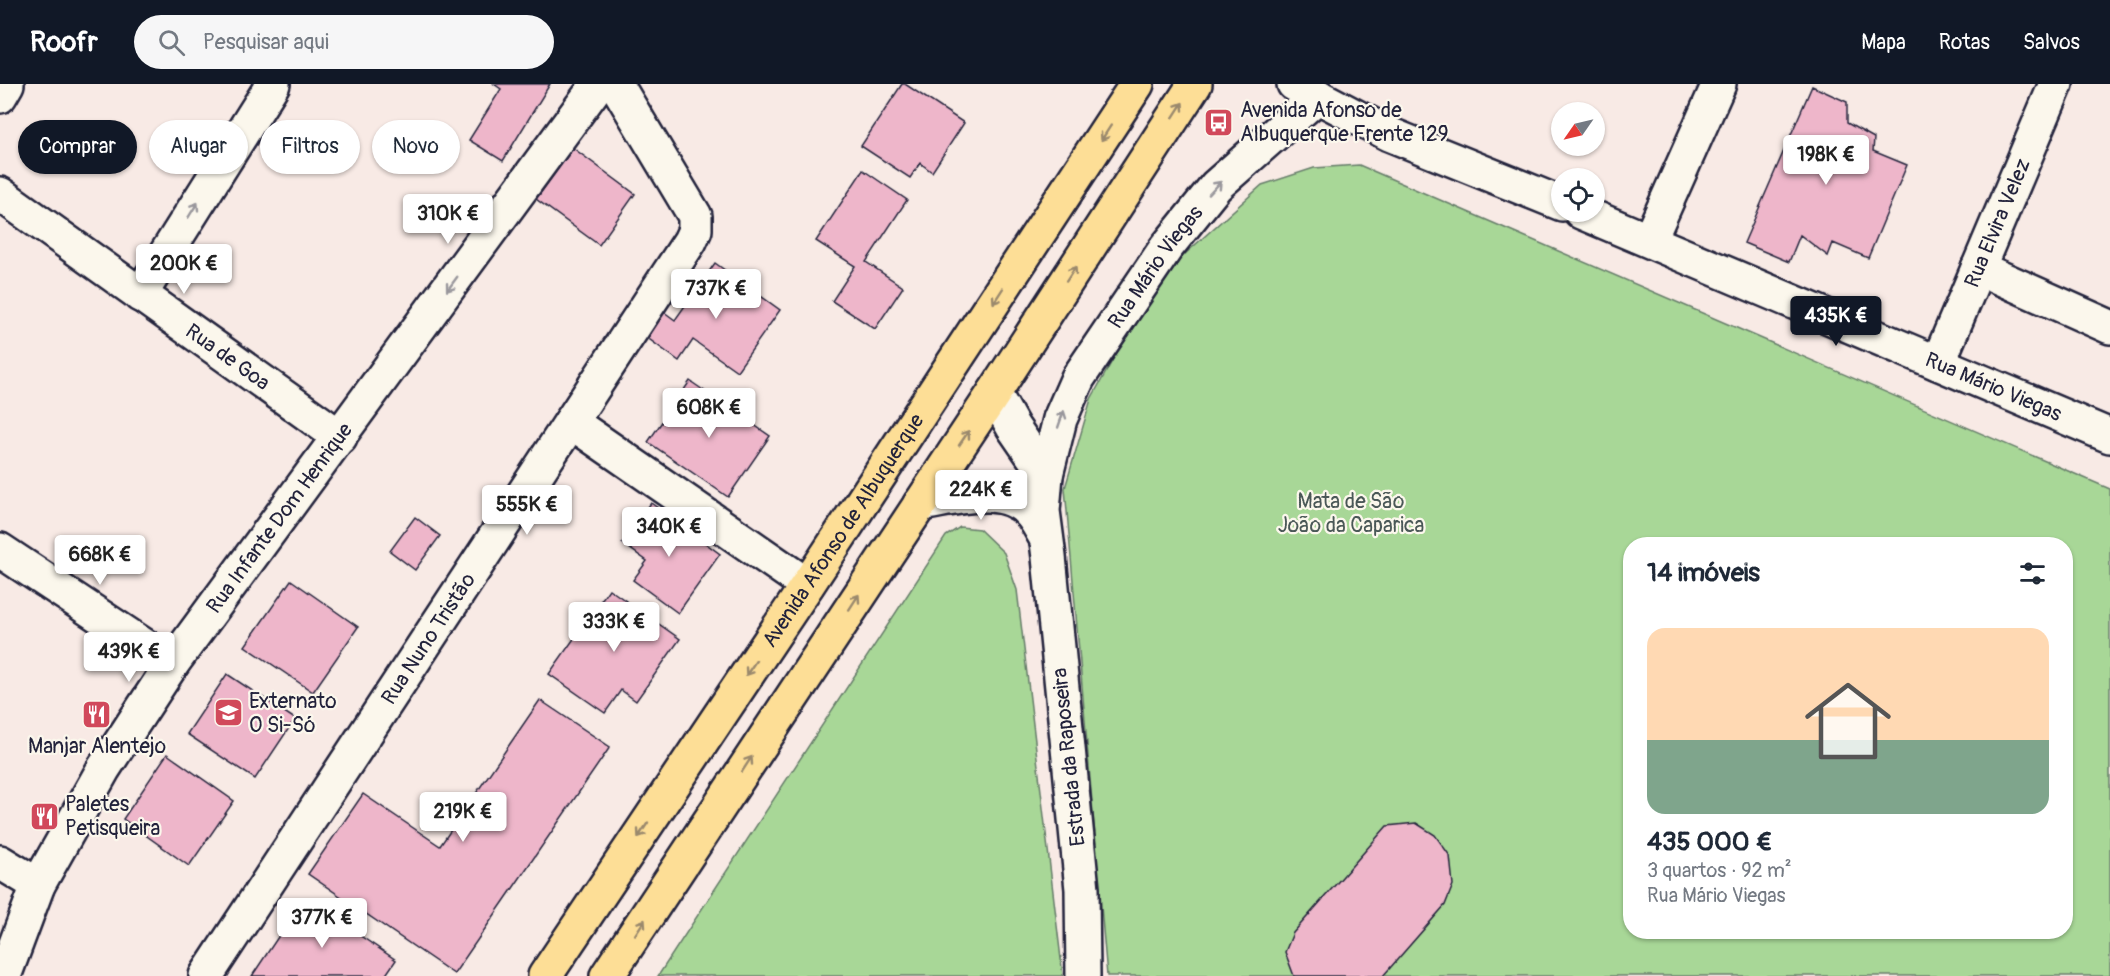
<!DOCTYPE html>
<html lang="pt">
<head>
<meta charset="utf-8">
<style>
  body { margin:0; font-family:Pangolin,sans-serif; background:#f6f6f7; color:#1f2937; height:100vh; display:flex; flex-direction:column; font-size:22px; white-space:nowrap }
  * { box-sizing:border-box; margin:0 }
  p { font-size:20px; color:#747a83 }
  .icon { flex:none; width:33px; height:33px; fill:none; stroke:currentColor; stroke-width:2; stroke-linecap:round; stroke-linejoin:round }
  .map { position:relative; flex:1; overflow:hidden }
  .details { position:absolute; left:1623px; top:453px; width:450px; height:402px; display:flex; flex-direction:column; background:#fff; border-radius:24px; box-shadow:0 2px 4px #0004 }
  .details>* { flex:none }
  .top-card { position:absolute; left:18px; top:36px; width:570px; height:54px; display:flex; gap:12px }
  .needle { width:39px; rotate:236deg }
  .fabs { position:absolute; left:1551px; top:18px; display:grid; gap:12px }
  .fabs a { display:grid; place-items:center; width:54px; height:54px; border-radius:50%; background:#fff; box-shadow:0 2px 4px #0004; font-size:30px }
  .price { position:absolute; translate:-50% -51px; padding:0 14px; border-radius:6px; background:#fff; color:#222; font-size:20px; line-height:39px; filter:drop-shadow(0 2px 3px #0008) }
  .price::after { content:''; position:absolute; left:50%; top:36px; width:18px; height:14px; margin-left:-9px; background:inherit; clip-path:polygon(0 0,100% 0,50% 100%) }
  .price.on { background:#111827; color:#fff }
  ul { padding:0; list-style:none }
  li { display:grid; align-content:center; gap:12px; height:318px; padding:0 24px }
  li span { display:grid; place-items:center; height:186px; border-radius:18px; color:#555 }
  li>.icon { margin-inline-start:auto }
  span .icon { width:108px; height:108px; fill:#fffc; stroke-width:1 }
  li b { font-size:26px }
  h2 { display:flex; justify-content:space-between; align-items:center; height:72px; padding:0 24px; font-size:26px }
  .pill { padding:0 21px; border-radius:27px; background:#fff; box-shadow:0 2px 4px #0004; font-size:21px; line-height:54px }
  .pill.on { background:#111827; color:#fff }
  header { display:flex; align-items:center; gap:36px; box-sizing:border-box; height:84px; padding:0 30px; background:#111827; color:#fff }
  header strong { font-size:28px }
  nav { display:flex; gap:33px; margin-inline-start:auto; font-size:21px }
  .search { width:420px; height:54px; background:#f6f6f7; display:flex; align-items:center; gap:15px; box-sizing:border-box; padding:0 21px; border-radius:33px; color:#747a83; font-size:22px }
  .map>svg:first-child { display:block }
  .green { fill:#a8d797; stroke:#657c69; stroke-width:1.5; fill-rule:evenodd }
  .building { fill:#eeb6ca; stroke:#22223b; stroke-width:1.5 }
  .lines { fill:none; stroke-linecap:round; stroke-linejoin:round }
  .minor-casing { stroke:#22223b; stroke-width:38 }
  .major-casing { stroke:#22223b; stroke-width:38 }
  .minor { stroke:#fbf7ec; stroke-width:33 }
  .major { stroke:#fdde96; stroke-width:33 }
  .oneway { stroke:#9a896d }
  .oneway2 { stroke:#99979c }
  .labels { text-anchor:middle; dominant-baseline:central; stroke-width:4.5; stroke-linejoin:round; paint-order:stroke }
  .poi-label { font-size:21px; fill:#22223b; stroke:#fbf7ec; text-anchor:start }
  .street-label { font-size:21px; fill:#22223b; stroke:#fbf7ec }
  .park-label { font-size:21px; fill:#4a5857; stroke:#fbf7ec }
</style>
</head>
<body>
<header>
<strong>Roofr</strong>
<div class="search"><svg class="icon" aria-label="search" viewBox="0 0 24 24"><circle cx="10" cy="10" r="6"/><path d="M15 15l6 6"/></svg>Pesquisar aqui</div>
<nav><a>Mapa</a><a>Rotas</a><a>Salvos</a></nav>
</header>
<div class="map">
<svg width="2110" height="892" viewBox="0 0 2110 892">
  <rect width="100%" height="100%" fill="#f8eae5"/>
  <filter id="ink" filterUnits="userSpaceOnUse"><feTurbulence type="fractalNoise" baseFrequency=".0167" numOctaves="2"/><feDisplacementMap in="SourceGraphic" scale="12" xChannelSelector="R" yChannelSelector="G"/><feConvolveMatrix kernelMatrix="1 2 1 2 8 2 1 2 1" color-interpolation-filters="sRGB"/></filter>
  <g filter="url(#ink)">
    <!-- green -->
    <path class="green" d="M1359 81 2110 405V892H1107L1065 404 1091 315 1130 245 1166 187 1262 101 1314 84ZM1630 460H2066V848H1630Z
      M960 443 979 445 1004 469 1017 506 1063 892H658L946 452Z"/>
    <!-- building -->
    <path class="building" d="M494 0H550L503 77 469 56 501 5Z
      M902 0H905L964 39 932 88 920 79 910 94 861 62Z
      M1812 2 1847 18V39L1874 54 1873 67 1907 81 1868 174 1833 159 1828 172 1800 151 1789 178 1744 159Z
      M573 64 635 110 599 161 536 115Z
      M863 86 907 116 866 178 903 203 875 245 832 217 855 182 816 157Z
      M715 179 780 226 737 287 693 256 679 277 642 250 660 225 675 236Z
      M690 297 770 352 728 413 648 358Z
      M651 419 720 470 678 529 633 496 647 477 622 459Z
      M415 433 440 452 415 486 390 467Z
      M291 496 358 543 313 608 245 562Z
      M609 505 680 555 636 617 621 606 605 629 549 590Z
      M227 590 295 635 255 695 187 650Z
      M540 616 610 663 454 890 308 790 363 710 440 762Z
      M167 670 234 717 189 782 123 735Z
      M1416 739 1435 751 1450 772 1453 801 1445 821 1383 892H1294L1285 868 1293 849 1387 742Z
      M304 814 396 876 385 892H252Z"/>
    <g class="lines">
      <defs>
        <g id="minor">
          <path d="M1294 0 1389 50 1562 120"/>
          <path d="M0 12 7 0"/>
          <path id="s1" d="M0 110 340 353"/>
          <path id="s2" d="M1581 128 2110 352"/>
          <path d="M1650 155 1719 0"/>
          <path d="M1978 184 2110 243"/>
          <path d="M140 211 273 0"/>
          <path id="s3" d="M1938 279 2056 0"/>
          <path d="M994 309 1013 343 1046 391"/>
          <path d="M571 338 807 501"/>
          <path d="M920 420C955 415 1005 398 1031 430 1037 437 1041 446 1046 454"/>
          <path d="M0 466 172 580"/>
          <path d="M0 778 38 801"/>
          <path id="s4" d="M4 892 38 801 104 684 172 580 598 0"/>
          <path id="s5" d="M206 892 690 157 695 146V132L616 0"/>
          <path id="s6" d="M1083 892 1082 805 1049 473 1043 427 1046 391 1060 335 1078 294 1166 164 1216 102 1318 12"/>
        </g>
        <g id="major">
          <path id="s7" d="M545 892 810 497 1137 0"/>
          <path d="M607 892 994 309 1195 0"/>
        </g>
      </defs>
      <!-- minor casing -->
      <use href="#minor" class="minor-casing"/>
      <!-- major casing -->
      <use href="#major" class="major-casing"/>
      <!-- minor -->
      <use href="#minor" class="minor"/>
      <!-- major -->
      <use href="#major" class="major"/>
    </g>
    <!-- one-way arrows -->
    <defs><path id="oneway-shaft" d="M-6 0H5M1.5-3L5.5 0L1.5 3" fill="none" stroke-width="1.6" stroke-linecap="round" stroke-linejoin="round" transform="scale(1.5)"/></defs>
    <g class="oneway">
      <use href="#oneway-shaft" transform="translate(1178 26) rotate(-57)"/>
      <use href="#oneway-shaft" transform="translate(1106 49) rotate(123)"/>
      <use href="#oneway-shaft" transform="translate(1071 190) rotate(-57)"/>
      <use href="#oneway-shaft" transform="translate(998 212) rotate(123)"/>
      <use href="#oneway-shaft" transform="translate(964 354) rotate(-56)"/>
      <use href="#oneway-shaft" transform="translate(854 518) rotate(-57)"/>
      <use href="#oneway-shaft" transform="translate(751 584) rotate(124)"/>
      <use href="#oneway-shaft" transform="translate(747 680) rotate(-57)"/>
      <use href="#oneway-shaft" transform="translate(643 746) rotate(124)"/>
      <use href="#oneway-shaft" transform="translate(640 843) rotate(-57)"/>
    </g>
    <g class="oneway2">
      <use href="#oneway-shaft" transform="translate(1215 104) rotate(-47)"/>
      <use href="#oneway-shaft" transform="translate(193 126) rotate(-58)"/>
      <use href="#oneway-shaft" transform="translate(452 200) rotate(126)"/>
      <use href="#oneway-shaft" transform="translate(1061 335) rotate(-71)"/>
    </g>
  </g>
  <!-- icons -->
  <defs>
    <symbol id="bus-square" viewBox="-11 -11 22 22"><rect x="-9" y="-9" width="18" height="18" rx="4" fill="#d1495b" stroke="#fbf7ec"/><path d="M-5-6H5V4H4V6H2V4H-2V6H-4V4H-5ZM-3.5-4V0h7V-4ZM-3.5 1.2v1.5H-2V1.2ZM2 1.2v1.5H3.5V1.2Z" fill="#fff"/></symbol>
    <symbol id="school-square" viewBox="-11 -11 22 22"><rect x="-9" y="-9" width="18" height="18" rx="4" fill="#d1495b" stroke="#fbf7ec"/><path d="M0-5L7-2L0 1L-7-2ZM-4 1L0 2.5L4 1V4Q0 6-4 4Z" fill="#fff"/></symbol>
    <symbol id="restaurant-square" viewBox="-11 -11 22 22"><rect x="-9" y="-9" width="18" height="18" rx="4" fill="#d1495b" stroke="#fbf7ec"/><path d="M-5-6h1v4h1v-4h1v4h1v-4h1v5L-1.5 .5V6h-2V.5L-5-1ZM5-6V6H3V1.5H1.5Q1.5-4 5-6Z" fill="#fff"/></symbol>
  </defs>
  <g fill-rule="evenodd">
    <use href="#bus-square" x="1202" y="22" width="33" height="33"/>
    <use href="#school-square" x="212" y="612" width="33" height="33"/>
    <use href="#restaurant-square" x="80" y="614" width="33" height="33"/>
    <use href="#restaurant-square" x="28" y="716" width="33" height="33"/>
  </g>
  <g class="labels">
    <!-- poi labels -->
    <g class="poi-label">
      <text x="1240" y="26">Avenida Afonso de<tspan x="1240" dy="24">Albuquerque Frente 129</tspan></text>
      <text x="249" y="617">Externato<tspan x="249" dy="24">O Si-Só</tspan></text>
      <text x="97" y="662" text-anchor="middle">Manjar Alentejo</text>
      <text x="65" y="720">Paletes<tspan x="65" dy="24">Petisqueira</tspan></text>
    </g>
    <!-- street labels -->
    <g class="street-label">
      <text stroke="none"><textPath href="#s3" startOffset="152">Rua Elvira Velez</textPath></text>
      <text stroke="none"><textPath href="#s6" startOffset="741">Rua Mário Viegas</textPath></text>
      <text stroke="none"><textPath href="#s1" startOffset="280">Rua de Goa</textPath></text>
      <text stroke="none"><textPath href="#s2" startOffset="448">Rua Mário Viegas</textPath></text>
      <text stroke="none"><textPath href="#s4" startOffset="537">Rua Infante Dom Henrique</textPath></text>
      <text stroke="none"><textPath href="#s7" startOffset="536">Avenida Afonso de Albuquerque</textPath></text>
      <text stroke="none"><textPath href="#s5" startOffset="404">Rua Nuno Tristão</textPath></text>
      <text transform="translate(1069 673) rotate(-96)">Estrada da Raposeira</text>
    </g>
    <!-- park labels -->
    <g class="park-label">
      <text x="1351" y="417">Mata de São<tspan x="1351" dy="24">João da Caparica</tspan></text>
    </g>
  </g>
</svg>
<div class="fabs">
<a><svg class="needle" viewBox="-14 -14 28 28"><path d="M0-13l5 13h-10z" fill="#e53935"/><path d="M0 13l5-13h-10z" fill="#747a83"/></svg></a>
<a><svg class="icon" aria-label="locate" viewBox="0 0 24 24"><circle cx="12" cy="12" r="6"/><path d="M12 2v4M12 18v4M2 12h4M18 12h4"/></svg></a>
</div>
<b class="price" style="left:1826px;top:102px">198K €</b>
<b class="price" style="left:448px;top:161px">310K €</b>
<b class="price" style="left:184px;top:211px">200K €</b>
<b class="price" style="left:716px;top:236px">737K €</b>
<b class="price on" style="left:1836px;top:263px">435K €</b>
<b class="price" style="left:709px;top:355px">608K €</b>
<b class="price" style="left:981px;top:437px">224K €</b>
<b class="price" style="left:527px;top:452px">555K €</b>
<b class="price" style="left:669px;top:474px">340K €</b>
<b class="price" style="left:100px;top:502px">668K €</b>
<b class="price" style="left:614px;top:569px">333K €</b>
<b class="price" style="left:129px;top:599px">439K €</b>
<b class="price" style="left:463px;top:759px">219K €</b>
<b class="price" style="left:322px;top:865px">377K €</b>
<div class="top-card">
<a class="pill on">Comprar</a>
<a class="pill">Alugar</a>
<a class="pill">Filtros</a>
<a class="pill">Novo</a>
</div>
<section class="details">
<h2>14 imóveis<svg class="icon" aria-label="filters" viewBox="0 0 24 24"><path d="M4 7h16M4 17h16"/><circle cx="9" cy="7" r="2"/><circle cx="15" cy="17" r="2"/></svg></h2>
<ul>
<li><span style="background:linear-gradient(#ffd9b3 60%,#7fa58c 0)"><svg class="icon" aria-label="home" viewBox="0 0 24 24"><path d="M3 11l9-7 9 7M6 9v11h12V9"/></svg></span><div><b>435 000 €</b><p>3 quartos · 92 m²</p><p>Rua Mário Viegas</p></div></li>
</ul>
</section>
</div>
</body>
</html>
